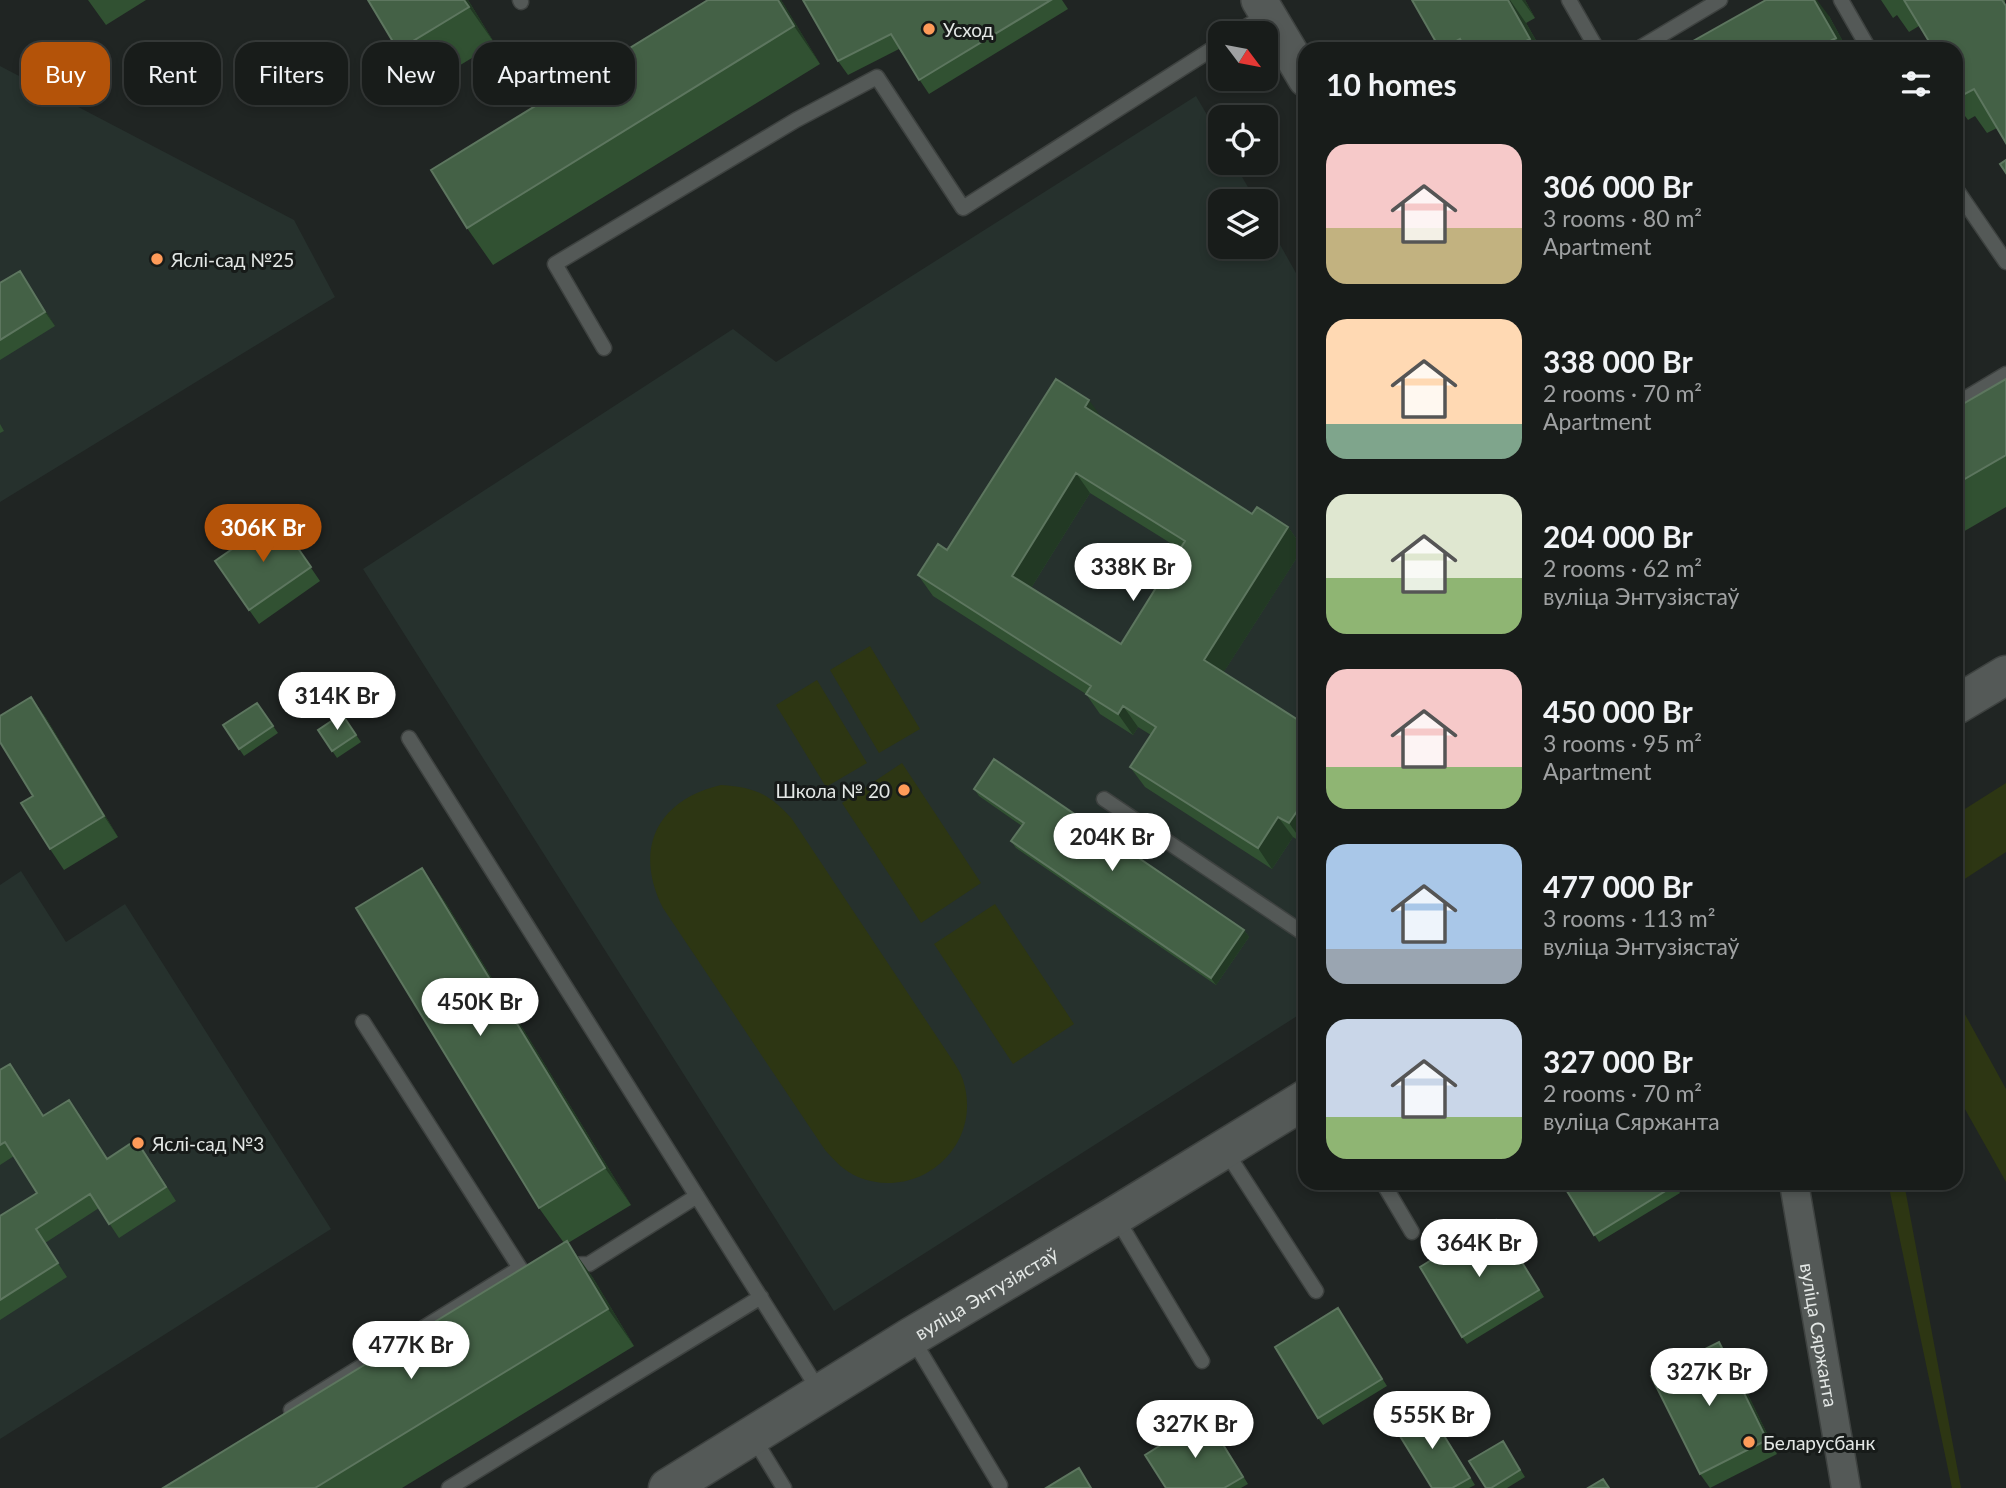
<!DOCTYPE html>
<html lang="en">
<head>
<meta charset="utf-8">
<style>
  body { margin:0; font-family:Lato,sans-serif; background:#252927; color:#f1f3f6; height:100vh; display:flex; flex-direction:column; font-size:26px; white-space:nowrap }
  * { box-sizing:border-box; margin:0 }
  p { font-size:23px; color:#9fa1a2 }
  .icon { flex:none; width:38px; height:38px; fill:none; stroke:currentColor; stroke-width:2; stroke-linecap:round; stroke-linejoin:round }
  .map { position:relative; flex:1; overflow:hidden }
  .details { position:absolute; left:1298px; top:42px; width:665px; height:1148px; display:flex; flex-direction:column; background:#181c1a; border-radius:21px; box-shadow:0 4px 10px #0003,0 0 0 2px #363a39 }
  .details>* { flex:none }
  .guide { position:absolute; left:21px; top:42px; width:665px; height:63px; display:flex; gap:14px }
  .needle { width:46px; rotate:122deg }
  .tools { position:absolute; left:1208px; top:21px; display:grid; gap:14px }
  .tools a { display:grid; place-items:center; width:70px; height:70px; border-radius:14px; background:#181c1a; box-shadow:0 4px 10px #0003,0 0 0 2px #363a39; font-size:35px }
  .price { position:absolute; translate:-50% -60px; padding:0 16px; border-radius:24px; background:#fff; color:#222; font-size:23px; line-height:46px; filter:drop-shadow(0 2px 4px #0008) }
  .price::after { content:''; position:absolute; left:50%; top:42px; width:21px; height:16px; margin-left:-10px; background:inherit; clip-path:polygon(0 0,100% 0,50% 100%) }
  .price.selected { background:#b45309; color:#fff }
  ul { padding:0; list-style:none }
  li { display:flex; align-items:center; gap:21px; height:175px; padding:0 28px }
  li span { display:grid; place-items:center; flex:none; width:196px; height:140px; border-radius:21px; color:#555 }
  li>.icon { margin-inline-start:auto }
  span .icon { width:84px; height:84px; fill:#fffc; stroke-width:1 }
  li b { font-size:30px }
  h2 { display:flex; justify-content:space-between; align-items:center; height:84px; padding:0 28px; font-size:30px }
  .tag { padding:0 24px; border-radius:21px; background:#181c1a; box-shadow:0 4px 10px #0003,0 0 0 2px #363a39; font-size:24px; line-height:63px }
  .tag.selected { background:#b45309; color:#fff }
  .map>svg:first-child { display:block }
  .built { fill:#26312d }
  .green { fill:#2d3613 }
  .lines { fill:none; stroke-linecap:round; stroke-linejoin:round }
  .service-casing { stroke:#3e4240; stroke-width:17 }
  .minor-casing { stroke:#3e4240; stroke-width:31 }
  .tertiary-casing { stroke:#3e4240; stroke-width:38 }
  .secondary-casing { stroke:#3e4240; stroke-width:41 }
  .service { stroke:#545957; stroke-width:14 }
  .minor { stroke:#545957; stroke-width:28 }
  .tertiary { stroke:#545957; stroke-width:35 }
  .secondary { stroke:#545957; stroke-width:38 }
  .wall { fill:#315132; fill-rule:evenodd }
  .shaded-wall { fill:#223924 }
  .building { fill:#446146; stroke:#5d765f; stroke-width:2; fill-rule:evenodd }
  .poi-dot { fill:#fe9b59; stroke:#171b19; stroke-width:2.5 }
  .labels { text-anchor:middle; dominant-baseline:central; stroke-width:6; stroke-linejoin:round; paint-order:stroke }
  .poi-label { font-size:19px; fill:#e3e7e5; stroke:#171b19; text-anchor:start }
  .street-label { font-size:19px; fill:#e3e7e5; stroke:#171b19 }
</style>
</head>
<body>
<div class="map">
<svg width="2006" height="1488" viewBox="0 0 2006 1488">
  <rect width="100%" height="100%" fill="#202523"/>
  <!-- built -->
  <path class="built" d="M0 66 294 220 335 297 0 502Z
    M1196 96 1220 137V163H1234L1256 201H1220V247H1265V218L1305 289V1011L834 1311 363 569 733 329 776 362Z
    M21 871 66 942 125 904 331 1229 0 1439V885Z"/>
  <!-- green -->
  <path class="green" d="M870 646 920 729 879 753 830 670Z
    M817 680 867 763 826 787 776 705Z
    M902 763 981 883 921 923 842 803Z
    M2006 783V852L1957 884V814Z
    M721 785C754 787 770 794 792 819L953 1061C957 1067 961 1074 963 1080 984 1145 920 1202 858 1177 844 1171 835 1161 825 1150L663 908C633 849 657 800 721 785Z
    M995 904 1074 1024 1013 1064 934 944Z
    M1956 998 2006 1089V1182L1957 1095Z
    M1888 1183H1904L1961 1488H1952Z"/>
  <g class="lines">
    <defs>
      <path id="service" d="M520 0 521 2
        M1569 0 1597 49
        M1841 0 1869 49
        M1236 33 1267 14
        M1638 49 1720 0
        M1956 189 2006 262
        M604 348 555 264 796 120 877 77 963 208 1220 44
        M1956 404 2006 374
        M409 738 820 1392
        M1104 799 1306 935
        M1225 1150 1316 1291
        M1383 1183 1412 1232
        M1116 1217 1202 1361
        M564 1265 589 1264 697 1196
        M912 1338 1000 1485
        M291 1410 520 1268 363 1022
        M753 1437 784 1488
        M449 1488 761 1297"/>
      <g id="minor">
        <path id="s1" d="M1794 1183 1846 1488"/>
      </g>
      <path id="tertiary" d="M1259 0 1306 79"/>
      <g id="secondary">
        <path d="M1956 705 2006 675"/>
        <path id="s2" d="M668 1488 911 1337 1115 1216 1306 1099"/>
      </g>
    </defs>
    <!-- service casing -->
    <use href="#service" class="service-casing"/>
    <!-- minor casing -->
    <use href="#minor" class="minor-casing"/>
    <!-- tertiary casing -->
    <use href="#tertiary" class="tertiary-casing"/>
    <!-- secondary casing -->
    <use href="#secondary" class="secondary-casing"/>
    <!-- service -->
    <use href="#service" class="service"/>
    <!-- minor -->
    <use href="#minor" class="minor"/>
    <!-- tertiary -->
    <use href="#tertiary" class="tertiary"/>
    <!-- secondary -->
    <use href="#secondary" class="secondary"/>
  </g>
  <!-- wall -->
  <path class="wall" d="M88 0H146L106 25Z
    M468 0 495 44 424 87 398 50Z
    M708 0H781L820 64 493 265 467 228Z
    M803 0H1062L1068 9 929 94 899 49 848 75 838 61Z
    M1412 0H1525L1535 18 1526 23 1541 49H1440Z
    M1881 0H2005L2006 143 1997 128 1987 133 1975 116 1968 120 1956 104V49L1933 48 1919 26 1909 32 1897 15 1893 18Z
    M1829 16 1847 49H1679Z
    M0 283 29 285 55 326 0 360Z
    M2006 379V507L1956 536V408Z
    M1102 418 1252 514 1288 527 1303 548 1223 673 1306 725V841L1304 844 1293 837 1272 869 1145 787 1130 767 1151 735 1138 727 1133 735 1100 714 1086 694 933 596 918 575ZM1090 493 1180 549 1121 644 1031 588Z
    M0 424 4 431 0 433Z
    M277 518 320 581 259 624 215 561Z
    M31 697 46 718 118 837 64 870 50 849 33 796Z
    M257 703 278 733 244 756 223 725Z
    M342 714 361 742 337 758 318 730Z
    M974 789 1244 930 1249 937 1216 985 1016 848 1011 841 1022 826 979 796Z
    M422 868 447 905 631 1205 568 1243 593 1278 634 1346 402 1488H163L564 1243 539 1208Z
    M0 1070 20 1078 44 1116 79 1114 107 1158 146 1154 176 1201 119 1238 99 1208 45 1243 67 1277 0 1320V1216L37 1193 14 1156 0 1165Z
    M1562 1183H1674L1680 1193 1599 1242Z
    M1496 1220 1544 1297 1467 1344 1462 1337Z
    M1338 1308 1387 1386 1323 1425 1318 1418Z
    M1729 1356 1777 1454 1710 1488 1700 1474Z
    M1432 1415 1475 1485 1469 1488H1432Z
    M1211 1424 1248 1484 1241 1488H1166Z
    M1503 1441 1525 1477 1507 1488H1486Z"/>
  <!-- shaded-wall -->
  <path class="shaded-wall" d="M464 0H468L495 44 469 7Z
    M778 0H781L785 6 820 64 794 26Z
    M1508 0H1510L1526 23 1541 49H1537L1530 39Z
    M1522 0H1525L1535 18Z
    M1814 0H1817L1829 16 1847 49H1843L1836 38Z
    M20 271 29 285 55 326 45 312Z
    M1089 400 1104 421 1085 407Z
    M1076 473 1090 493 1026 596 1012 576Z
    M1288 527 1303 548 1218 681 1204 660Z
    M31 697 46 718 118 837 104 816Z
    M1123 706 1138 727 1133 735 1118 714Z
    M1306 798V841L1304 844 1289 823Z
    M1278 817 1293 837 1272 869 1258 848Z
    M422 868 447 905 631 1205 605 1168Z
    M1244 930 1249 937 1216 985 1211 978Z
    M69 1100 79 1114 116 1173 107 1159Z
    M567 1241 593 1278 634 1346 608 1309Z
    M1719 1342 1729 1356 1777 1454 1767 1440Z"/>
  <!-- building -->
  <path class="building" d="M368 0H464L469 7 398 50Z
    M708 0H778L794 26 467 228 431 170Z
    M803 0H1051L919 80 891 34 838 61Z
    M1412 0H1508L1530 39 1511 49H1465L1460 39 1442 49H1440Z
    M1766 0H1814L1836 38 1816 49H1679Z
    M1904 0H2002L2006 6V143L1974 89 1961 96 1956 88V49H1931L1933 48Z
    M2006 160V173L2000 164Z
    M20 271 45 312 0 340V283Z
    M1056 379 1089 400 1085 407 1252 514 1257 507 1288 527 1204 660 1306 725V798L1289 823 1278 817 1258 848 1130 767 1156 727 1123 706 1118 714 1086 694 1091 686 918 575 938 544 947 550ZM1076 473 1185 541 1121 644 1012 576Z
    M2006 379V455L1956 484V408Z
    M277 518 311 567 249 610 215 561Z
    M31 697 104 816 50 849 21 803 33 796 0 742V716Z
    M257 703 273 726 239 749 223 725Z
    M342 714 356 735 332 751 318 730Z
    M994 759 1244 930 1211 978 1011 841 1024 823 974 789Z
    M422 868 605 1168 539 1208 356 908Z
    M10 1064 43 1116 69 1100 107 1159 136 1140 166 1187 109 1224 90 1194 36 1229 58 1263 0 1300V1216L37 1193 5 1142 0 1145V1070Z
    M1562 1183H1673L1675 1185 1594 1235Z
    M1496 1220 1539 1290 1462 1337 1420 1267Z
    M567 1241 608 1309 315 1488H163Z
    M1338 1308 1382 1379 1318 1418 1275 1347Z
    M1719 1342 1767 1440 1700 1474 1651 1376Z
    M1427 1408 1470 1478 1452 1488H1432L1395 1428Z
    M1206 1417 1243 1477 1224 1488H1166L1145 1455Z
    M1503 1441 1520 1470 1491 1488H1486L1469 1461Z
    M1079 1468 1091 1488H1046Z
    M1603 1479 1609 1488H1588Z"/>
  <!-- markers -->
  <g class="poi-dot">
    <circle cx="929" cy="29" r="7"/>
    <circle cx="157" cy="259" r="7"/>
    <circle cx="904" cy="790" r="7"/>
    <circle cx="138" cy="1143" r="7"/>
    <circle cx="1749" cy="1442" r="7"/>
  </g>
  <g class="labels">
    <!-- poi labels -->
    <g class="poi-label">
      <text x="943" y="29">Усход</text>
      <text x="171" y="259">Яслі-сад №25</text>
      <text x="890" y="790" text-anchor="end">Школа № 20</text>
      <text x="152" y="1143">Яслі-сад №3</text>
      <text x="1763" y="1442">Беларусбанк</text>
    </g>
    <!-- street labels -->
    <g class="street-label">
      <text stroke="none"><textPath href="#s2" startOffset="373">вуліца Энтузіястаў</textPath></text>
      <text stroke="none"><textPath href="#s1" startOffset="154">вуліца Сяржанта</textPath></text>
    </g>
  </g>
</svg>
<div class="tools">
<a><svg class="needle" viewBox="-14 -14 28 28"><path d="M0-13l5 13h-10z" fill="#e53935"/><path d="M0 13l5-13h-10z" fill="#9fa1a2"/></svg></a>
<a><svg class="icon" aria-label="locate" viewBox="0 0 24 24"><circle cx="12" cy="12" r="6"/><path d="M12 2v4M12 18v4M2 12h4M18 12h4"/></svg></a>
<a><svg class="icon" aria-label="layers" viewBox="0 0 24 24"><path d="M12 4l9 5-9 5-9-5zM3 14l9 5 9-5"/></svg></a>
</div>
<b class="price selected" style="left:263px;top:564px">306K Br</b>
<b class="price" style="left:1133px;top:603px">338K Br</b>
<b class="price" style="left:337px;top:732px">314K Br</b>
<b class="price" style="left:1112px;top:873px">204K Br</b>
<b class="price" style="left:480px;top:1038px">450K Br</b>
<b class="price" style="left:1479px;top:1279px">364K Br</b>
<b class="price" style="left:411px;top:1381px">477K Br</b>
<b class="price" style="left:1709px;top:1408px">327K Br</b>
<b class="price" style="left:1432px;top:1451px">555K Br</b>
<b class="price" style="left:1195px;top:1460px">327K Br</b>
<div class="guide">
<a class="tag selected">Buy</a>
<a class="tag">Rent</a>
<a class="tag">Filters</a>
<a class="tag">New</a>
<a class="tag">Apartment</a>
</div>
<section class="details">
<h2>10 homes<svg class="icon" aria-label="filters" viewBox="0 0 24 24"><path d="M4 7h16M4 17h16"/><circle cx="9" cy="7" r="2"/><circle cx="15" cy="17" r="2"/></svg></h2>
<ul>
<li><span style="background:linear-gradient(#f6c9c9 60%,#c2b280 0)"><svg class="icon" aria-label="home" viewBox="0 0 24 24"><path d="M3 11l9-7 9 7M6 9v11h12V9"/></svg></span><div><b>306 000 Br</b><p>3 rooms · 80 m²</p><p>Apartment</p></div></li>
<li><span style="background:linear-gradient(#ffd9b3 75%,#7fa58c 0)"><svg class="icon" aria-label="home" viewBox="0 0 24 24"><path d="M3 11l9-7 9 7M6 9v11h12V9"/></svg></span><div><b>338 000 Br</b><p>2 rooms · 70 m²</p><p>Apartment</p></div></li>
<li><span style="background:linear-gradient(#dfe7d0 60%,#8fb573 0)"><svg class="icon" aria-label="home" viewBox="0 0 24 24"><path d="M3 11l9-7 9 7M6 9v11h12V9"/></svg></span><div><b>204 000 Br</b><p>2 rooms · 62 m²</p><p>вуліца Энтузіястаў</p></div></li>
<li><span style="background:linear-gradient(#f6c9c9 70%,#8fb573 0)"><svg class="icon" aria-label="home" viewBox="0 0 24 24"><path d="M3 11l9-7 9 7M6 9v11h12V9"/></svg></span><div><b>450 000 Br</b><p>3 rooms · 95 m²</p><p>Apartment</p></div></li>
<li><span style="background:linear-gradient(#a9c7e8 75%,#9aa5b1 0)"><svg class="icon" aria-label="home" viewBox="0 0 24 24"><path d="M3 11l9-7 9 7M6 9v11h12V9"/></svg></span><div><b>477 000 Br</b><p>3 rooms · 113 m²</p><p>вуліца Энтузіястаў</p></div></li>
<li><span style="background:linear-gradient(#c9d6e8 70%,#8fb573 0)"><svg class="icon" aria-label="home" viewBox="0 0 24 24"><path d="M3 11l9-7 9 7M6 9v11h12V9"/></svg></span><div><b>327 000 Br</b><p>2 rooms · 70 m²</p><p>вуліца Сяржанта</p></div></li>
</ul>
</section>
</div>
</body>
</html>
